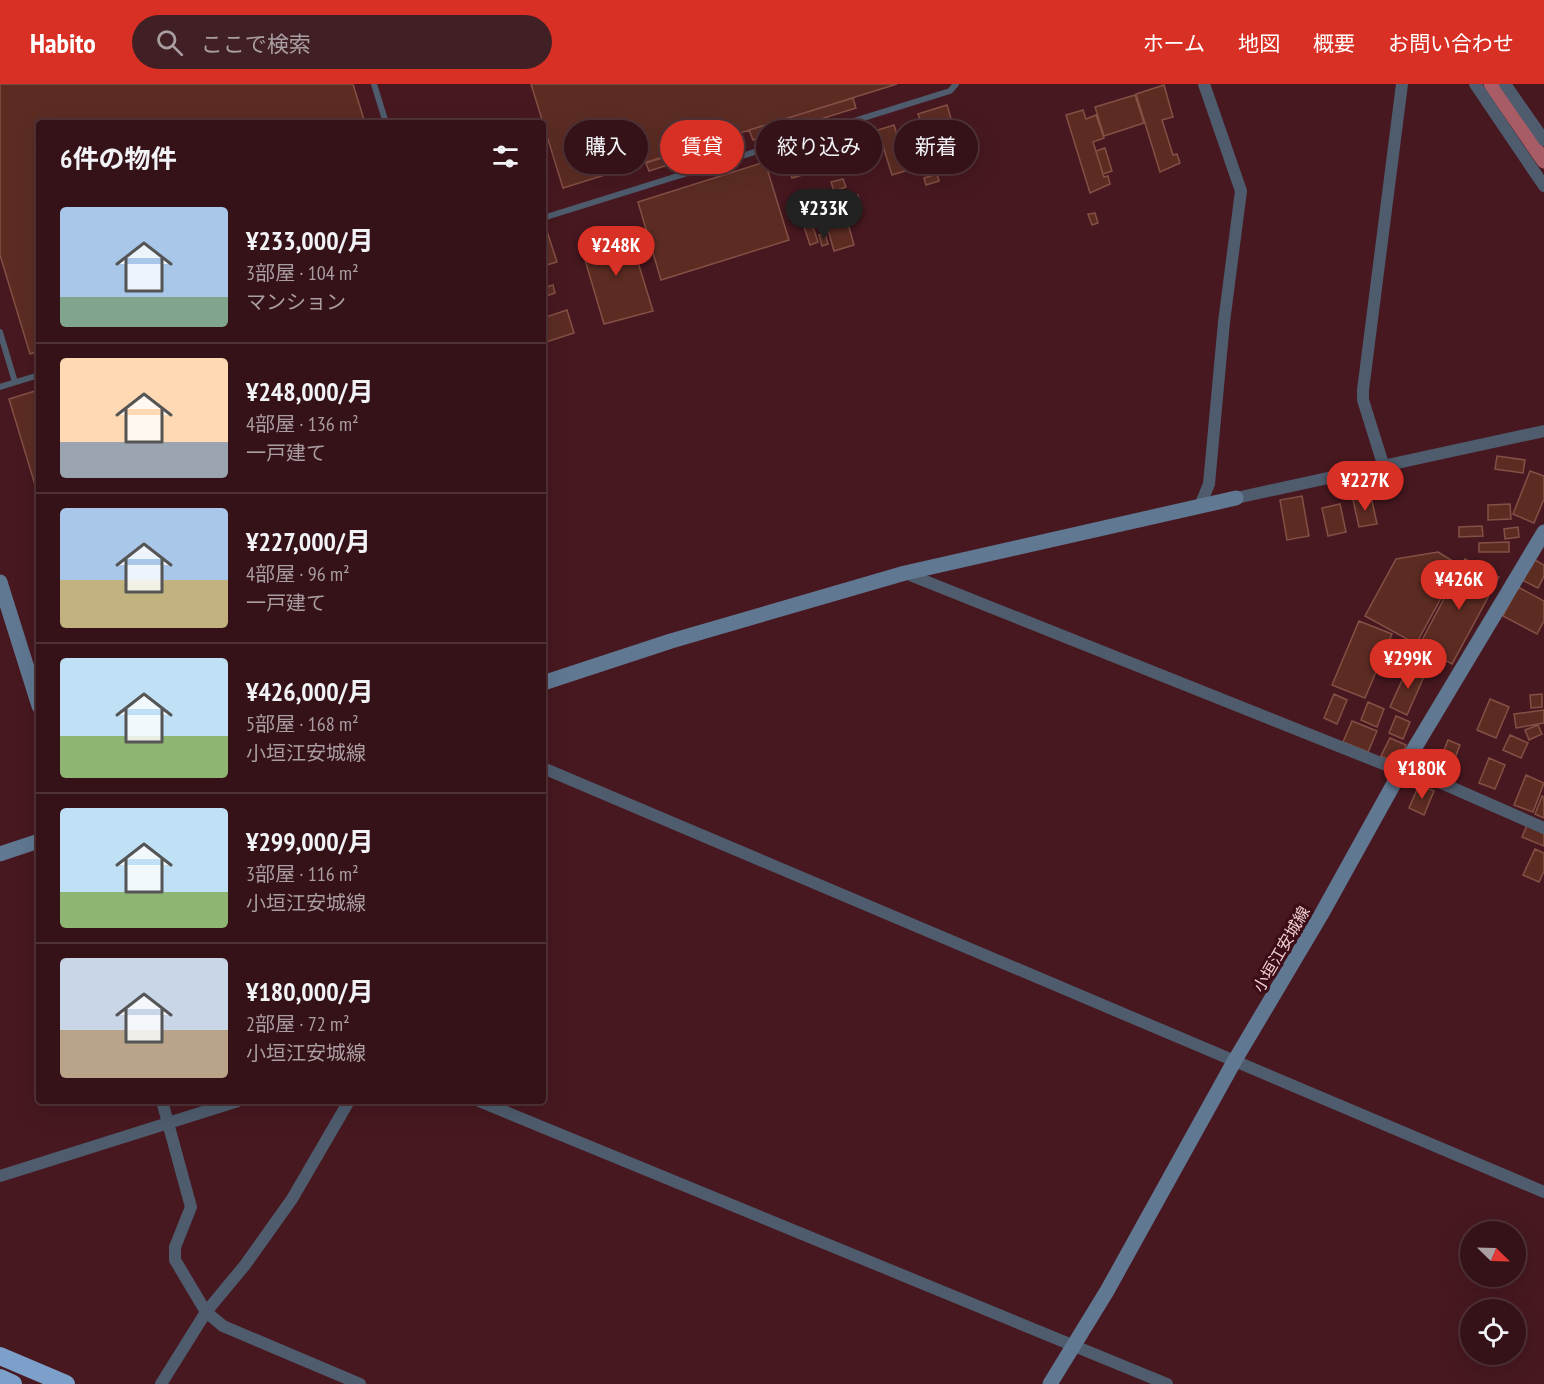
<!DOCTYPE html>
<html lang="ja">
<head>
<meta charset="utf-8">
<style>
  body { margin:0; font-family:"PT Sans Narrow","Noto Sans JP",sans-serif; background:#402025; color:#f1f3f6; height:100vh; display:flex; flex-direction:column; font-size:22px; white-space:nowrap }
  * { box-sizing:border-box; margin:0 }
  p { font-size:20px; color:#aa9ea2 }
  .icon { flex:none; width:33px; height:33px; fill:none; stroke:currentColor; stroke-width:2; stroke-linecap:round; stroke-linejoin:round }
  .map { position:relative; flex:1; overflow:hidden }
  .side { position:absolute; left:36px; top:36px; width:510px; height:984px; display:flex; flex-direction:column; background:#351218; border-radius:6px; box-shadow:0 6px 24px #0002,0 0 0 2px #4f3237 }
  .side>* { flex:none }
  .hud { position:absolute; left:564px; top:36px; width:570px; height:54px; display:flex; gap:12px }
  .needle { width:39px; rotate:113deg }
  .tools { position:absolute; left:1460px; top:1137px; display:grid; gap:12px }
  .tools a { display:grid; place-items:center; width:66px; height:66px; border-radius:50%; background:#351218; box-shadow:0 6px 24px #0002,0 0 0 2px #4f3237; font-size:30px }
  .price { position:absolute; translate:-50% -51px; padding:0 14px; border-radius:21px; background:#d93025; color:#fff; font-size:20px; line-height:39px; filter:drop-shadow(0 2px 3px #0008) }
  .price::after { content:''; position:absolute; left:50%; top:36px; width:18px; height:14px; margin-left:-9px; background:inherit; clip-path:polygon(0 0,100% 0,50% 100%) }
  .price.current { background:#222; color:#fff }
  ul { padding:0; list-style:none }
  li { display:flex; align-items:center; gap:18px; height:150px; padding:0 24px }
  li+li { border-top:2px solid #4f3237 }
  li span { display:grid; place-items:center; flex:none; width:168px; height:120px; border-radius:6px; color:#555 }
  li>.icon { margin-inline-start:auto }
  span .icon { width:72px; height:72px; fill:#fffc; stroke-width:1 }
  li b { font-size:26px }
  h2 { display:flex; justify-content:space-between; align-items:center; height:72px; padding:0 24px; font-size:26px }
  .chip { padding:0 21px; border-radius:27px; background:#351218; box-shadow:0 6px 24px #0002,0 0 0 2px #4f3237; font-size:21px; line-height:54px }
  .chip.current { background:#d93025; color:#fff }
  header { display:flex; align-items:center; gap:36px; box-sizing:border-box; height:84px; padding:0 30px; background:#d93025; color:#fff }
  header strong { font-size:28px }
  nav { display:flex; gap:33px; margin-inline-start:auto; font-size:21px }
  .search { width:420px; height:54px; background:#402025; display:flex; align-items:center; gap:15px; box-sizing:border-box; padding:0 21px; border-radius:33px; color:#aa9ea2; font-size:22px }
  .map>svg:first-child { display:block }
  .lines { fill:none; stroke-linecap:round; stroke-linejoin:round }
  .canal { stroke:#a85d66; stroke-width:15 }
  .building { fill:#5c2c23; stroke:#845045; stroke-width:1.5 }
  .lane { stroke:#4e5c6d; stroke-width:6 }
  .street { stroke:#4e5c6d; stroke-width:12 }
  .secondary { stroke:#617892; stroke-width:15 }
  .highway { stroke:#7ca0c9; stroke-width:18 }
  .labels { text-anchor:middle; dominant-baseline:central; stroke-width:6; stroke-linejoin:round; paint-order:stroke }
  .street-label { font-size:16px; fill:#f1d1d3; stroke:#3c0d17 }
</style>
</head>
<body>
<header>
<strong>Habito</strong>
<div class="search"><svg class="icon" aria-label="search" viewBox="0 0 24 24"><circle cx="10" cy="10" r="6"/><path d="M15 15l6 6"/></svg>ここで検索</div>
<nav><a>ホーム</a><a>地図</a><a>概要</a><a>お問い合わせ</a></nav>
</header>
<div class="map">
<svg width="1544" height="1300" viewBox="0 0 1544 1300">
  <rect width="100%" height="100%" fill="#471820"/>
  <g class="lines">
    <!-- canal -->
    <path class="canal" d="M1491 0 1544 77"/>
  </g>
  <!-- building -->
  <path class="building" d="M0 0H353L365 39H39V267L30 270 0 171Z
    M531 0H897L563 104Z
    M1164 1 1173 33 1162 36 1173 71 1177 70 1180 79 1160 88 1136 10Z
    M1135 11 1144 39 1104 52 1095 23Z
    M853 14 856 24 753 56 749 46Z
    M947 21 952 38 924 47 918 30Z
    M1083 26 1086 35 1096 31 1104 54 1093 58 1104 93 1108 92 1110 100 1090 109 1066 31Z
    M894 41 908 86 892 91 878 46Z
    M842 55 850 79 837 83 829 59Z
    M1105 64 1112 87 1103 90 1096 67Z
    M818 68 823 85 792 94 787 77Z
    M669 72 671 80 649 87 646 79Z
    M831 75 834 84 827 87 824 77Z
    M765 78 789 156 661 196 638 118Z
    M937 90 939 97 926 101 924 94Z
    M843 95 846 103 834 107 831 98Z
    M858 111 862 123 849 127 845 115Z
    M1095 129 1098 139 1092 141 1088 130Z
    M810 134 818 158 810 161 802 137Z
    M847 136 854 161 834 167 827 142Z
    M546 144 557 178 543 182V145Z
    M623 145 628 164 633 162 653 227 604 240 580 159Z
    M825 149 828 160 822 162 819 151Z
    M553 201 555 209 546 212 543 204Z
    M567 226 574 249 543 259V234Z
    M35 307 39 321V414L9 315Z
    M1497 372 1525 376 1523 389 1495 385Z
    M1530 387 1544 392V415L1534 439 1513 430Z
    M1302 412 1309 452 1287 456 1280 416Z
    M1371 412 1377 440 1359 443 1353 416Z
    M1340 420 1346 448 1328 452 1322 424Z
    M1510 420 1511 435 1488 436V421Z
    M1482 442 1483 452 1459 453V443Z
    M1518 443 1519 453 1505 455 1504 445Z
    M1509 458V468H1479V459Z
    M1438 468 1459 481 1416 560 1365 532 1396 475Z
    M1465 475 1499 493 1452 580 1419 562Z
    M1533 475 1544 481V492L1538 504 1522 496Z
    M1518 503 1544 517V537L1537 550 1503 532Z
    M1359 537 1392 550 1365 614 1332 601Z
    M1409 581 1426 588 1407 631 1390 623Z
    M1334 610 1347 616 1337 640 1324 634Z
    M1542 610V623L1531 624 1530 611Z
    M1490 615 1509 623 1496 654 1477 646Z
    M1368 618 1384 625 1377 643 1361 636Z
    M1544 626V639L1516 644 1514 630Z
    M1396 632 1410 638 1403 655 1389 649Z
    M1352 637 1377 647 1368 668 1343 658Z
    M1538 641 1542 650 1529 656 1525 646Z
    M1510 651 1528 659 1521 674 1503 666Z
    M1390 654 1406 661 1398 680 1381 672Z
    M1448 656 1460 661 1450 687 1438 682Z
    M1489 674 1505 681 1495 705 1479 699Z
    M1526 691 1544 699 1533 728 1514 721Z
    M1419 701 1434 707 1424 731 1409 724Z
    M1542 712 1544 713V734L1535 730Z
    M1527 741 1544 748V762L1522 753Z
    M1535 765 1544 769V787L1539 798 1523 791Z"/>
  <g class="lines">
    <!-- lane -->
    <path class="lane" d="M374 0 386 39
      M543 134 950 7 956 0
      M0 248 15 298
      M0 303 39 291"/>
    <!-- street -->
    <path class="street" d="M1475 0 1544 102
      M1505 0 1544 56
      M1383 380 1363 316V306L1402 0
      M1236 414 1544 347
      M1200 422 1209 400 1224 238 1241 107 1204 0
      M905 489 1391 683 1414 687 1544 744
      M543 684 1544 1108
      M162 1017 191 1123 175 1163V1176L206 1228 223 1242 360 1300
      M479 1017 1167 1300
      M0 1092 238 1017
      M161 1300 206 1228 245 1181 292 1115 349 1017"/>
    <!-- secondary -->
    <path class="secondary" d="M0 498 39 622
      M543 599 671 557 905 489 1236 414
      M0 770 39 757
      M1050 1300 1107 1207 1235 976 1321 831 1402 685 1544 448"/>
    <!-- highway -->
    <path class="highway" d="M0 1272 66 1300
      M0 1294 13 1300"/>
  </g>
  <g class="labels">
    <!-- street labels -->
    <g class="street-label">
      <text transform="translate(1281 865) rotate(-60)">小垣江安城線</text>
    </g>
  </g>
</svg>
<div class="tools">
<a><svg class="needle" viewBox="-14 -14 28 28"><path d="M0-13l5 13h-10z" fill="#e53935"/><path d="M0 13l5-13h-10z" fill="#aa9ea2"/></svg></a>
<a><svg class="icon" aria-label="locate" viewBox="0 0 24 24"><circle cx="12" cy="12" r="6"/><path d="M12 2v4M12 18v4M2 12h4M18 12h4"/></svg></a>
</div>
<b class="price current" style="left:824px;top:156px">¥233K</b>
<b class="price" style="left:616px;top:193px">¥248K</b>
<b class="price" style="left:1365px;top:428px">¥227K</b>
<b class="price" style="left:1459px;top:527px">¥426K</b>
<b class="price" style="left:1408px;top:606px">¥299K</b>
<b class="price" style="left:1422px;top:716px">¥180K</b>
<div class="hud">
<a class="chip">購入</a>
<a class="chip current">賃貸</a>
<a class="chip">絞り込み</a>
<a class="chip">新着</a>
</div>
<section class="side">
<h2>6件の物件<svg class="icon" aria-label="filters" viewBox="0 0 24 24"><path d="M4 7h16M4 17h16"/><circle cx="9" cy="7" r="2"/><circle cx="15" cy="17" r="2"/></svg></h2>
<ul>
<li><span style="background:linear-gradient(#a9c7e8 75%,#7fa58c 0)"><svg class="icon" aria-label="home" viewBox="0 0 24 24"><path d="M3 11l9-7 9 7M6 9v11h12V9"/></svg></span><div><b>¥233,000/月</b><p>3部屋 · 104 m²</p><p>マンション</p></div></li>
<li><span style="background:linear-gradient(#ffd9b3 70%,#9aa5b1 0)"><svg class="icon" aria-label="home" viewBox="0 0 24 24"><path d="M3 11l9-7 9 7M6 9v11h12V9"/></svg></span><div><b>¥248,000/月</b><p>4部屋 · 136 m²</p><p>一戸建て</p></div></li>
<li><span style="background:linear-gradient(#a9c7e8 60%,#c2b280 0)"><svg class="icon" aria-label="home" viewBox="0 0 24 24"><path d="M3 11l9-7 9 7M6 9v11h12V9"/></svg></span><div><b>¥227,000/月</b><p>4部屋 · 96 m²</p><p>一戸建て</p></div></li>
<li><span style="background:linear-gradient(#bfe0f5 65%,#8fb573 0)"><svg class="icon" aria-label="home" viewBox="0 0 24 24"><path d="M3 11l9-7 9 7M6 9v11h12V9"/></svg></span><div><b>¥426,000/月</b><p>5部屋 · 168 m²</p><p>小垣江安城線</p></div></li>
<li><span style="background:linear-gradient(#bfe0f5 70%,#8fb573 0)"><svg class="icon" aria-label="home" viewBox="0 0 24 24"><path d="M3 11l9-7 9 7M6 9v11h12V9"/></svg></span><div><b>¥299,000/月</b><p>3部屋 · 116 m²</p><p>小垣江安城線</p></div></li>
<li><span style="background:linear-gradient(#c9d6e8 60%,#b9a48a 0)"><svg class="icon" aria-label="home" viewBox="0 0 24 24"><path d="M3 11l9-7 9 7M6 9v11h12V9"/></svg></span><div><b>¥180,000/月</b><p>2部屋 · 72 m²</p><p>小垣江安城線</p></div></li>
</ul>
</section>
</div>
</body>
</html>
